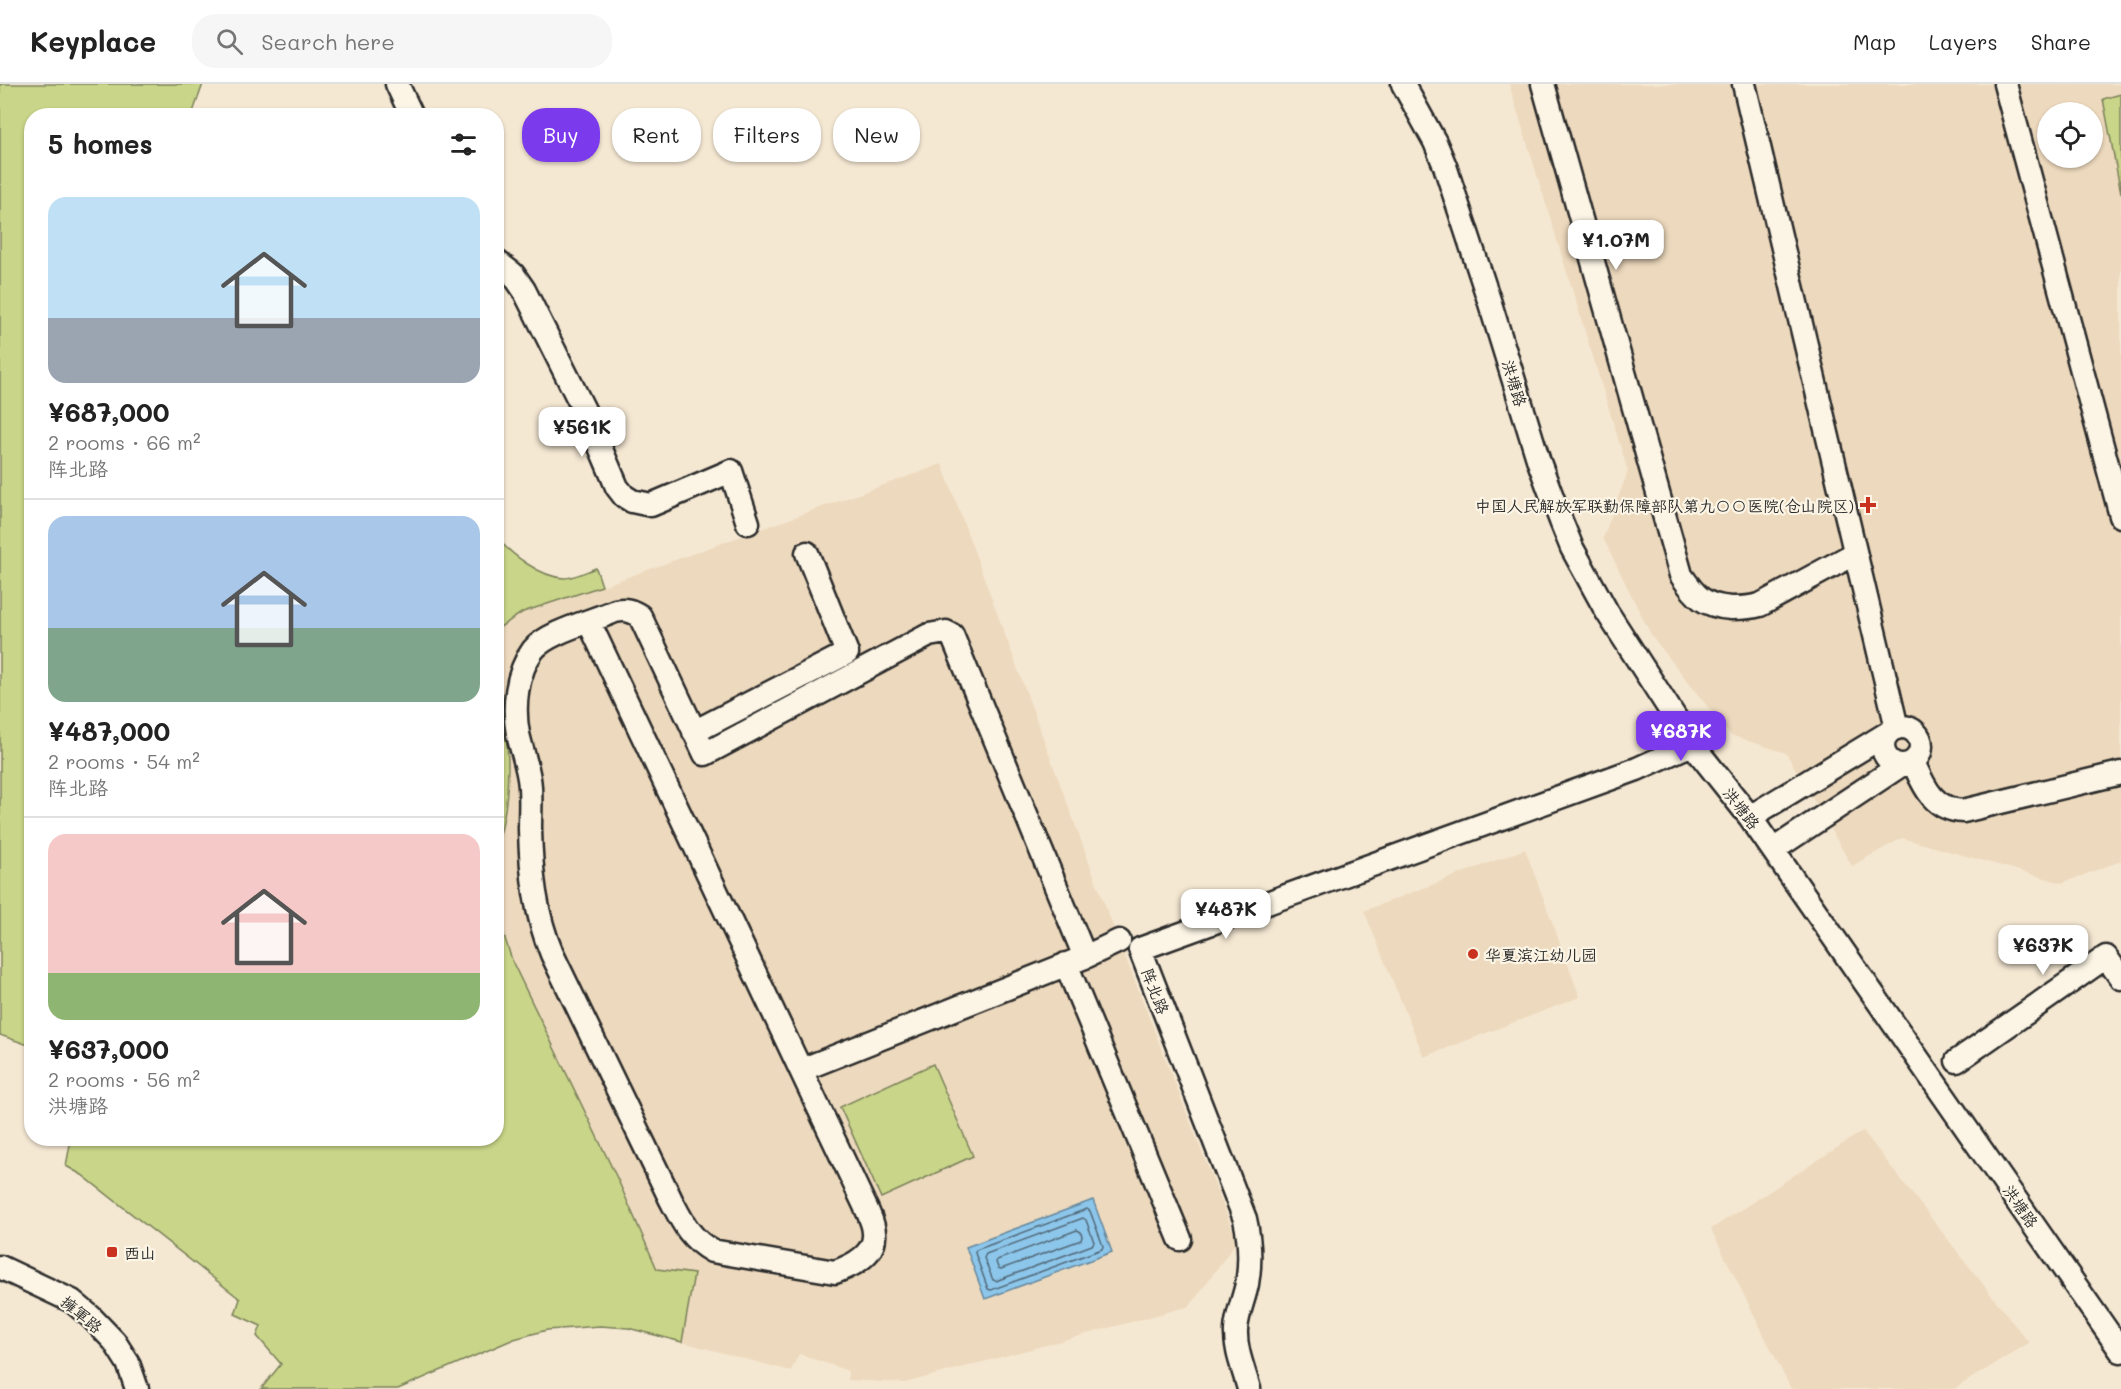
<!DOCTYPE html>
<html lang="en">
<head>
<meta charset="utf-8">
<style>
  body { margin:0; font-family:Mali,"LXGW WenKai TC",sans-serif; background:#f6f6f6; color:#222; height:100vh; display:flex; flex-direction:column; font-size:22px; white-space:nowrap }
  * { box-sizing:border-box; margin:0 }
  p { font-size:20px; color:#767676 }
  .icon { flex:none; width:33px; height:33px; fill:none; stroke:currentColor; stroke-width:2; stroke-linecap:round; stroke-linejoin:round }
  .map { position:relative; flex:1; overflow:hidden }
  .details { position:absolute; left:24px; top:24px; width:480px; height:1038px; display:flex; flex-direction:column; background:#fff; border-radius:24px; box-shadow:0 2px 4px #0004 }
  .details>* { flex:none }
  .hud { position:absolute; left:522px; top:24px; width:570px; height:54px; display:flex; gap:12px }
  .buttons { position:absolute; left:2037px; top:18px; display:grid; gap:12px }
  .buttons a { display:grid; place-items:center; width:66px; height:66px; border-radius:50%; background:#fff; box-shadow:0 2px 4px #0004; font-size:30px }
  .price { position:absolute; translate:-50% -51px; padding:0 14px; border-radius:12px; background:#fff; color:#222; font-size:20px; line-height:39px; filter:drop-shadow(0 2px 3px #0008) }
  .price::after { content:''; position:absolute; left:50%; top:36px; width:18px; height:14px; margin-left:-9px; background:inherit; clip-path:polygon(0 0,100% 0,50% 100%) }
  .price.current { background:#7c3aed; color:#fff }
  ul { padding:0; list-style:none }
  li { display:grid; align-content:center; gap:12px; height:318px; padding:0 24px }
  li+li { border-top:2px solid #e0e0e0 }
  li span { display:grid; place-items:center; height:186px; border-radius:18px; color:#555 }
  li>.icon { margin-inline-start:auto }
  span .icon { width:108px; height:108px; fill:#fffc; stroke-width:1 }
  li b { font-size:26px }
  h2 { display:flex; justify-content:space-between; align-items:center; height:72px; padding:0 24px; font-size:26px }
  .chip { padding:0 21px; border-radius:24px; background:#fff; box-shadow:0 2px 4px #0004; font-size:21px; line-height:54px }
  .chip.current { background:#7c3aed; color:#fff }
  header { display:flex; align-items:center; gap:36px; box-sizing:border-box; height:84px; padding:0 30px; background:#fff; border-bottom:2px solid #e0e0e0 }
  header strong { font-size:28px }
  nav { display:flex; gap:33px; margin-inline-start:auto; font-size:21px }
  .search { width:420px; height:54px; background:#f6f6f6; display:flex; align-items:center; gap:15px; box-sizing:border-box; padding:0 21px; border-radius:24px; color:#767676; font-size:22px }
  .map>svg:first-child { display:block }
  .built { fill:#edd9bd; fill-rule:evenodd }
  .green { fill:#c9d588; stroke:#7a805a; stroke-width:1.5 }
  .water { fill:#8cc6eb; stroke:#65889e; stroke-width:1.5 }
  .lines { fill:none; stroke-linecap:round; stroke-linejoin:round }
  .shore { stroke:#526978; stroke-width:1.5 }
  .minor-casing { stroke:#2b2b2b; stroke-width:27 }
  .minor { stroke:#fcf5e5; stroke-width:22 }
  .poi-dot { fill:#c8321e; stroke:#fcf5e5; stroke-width:2 }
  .labels { text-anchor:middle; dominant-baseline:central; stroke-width:4.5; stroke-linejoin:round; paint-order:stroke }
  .street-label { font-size:16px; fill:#2b2b2b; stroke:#fcf5e5 }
  .poi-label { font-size:16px; fill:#2b2b2b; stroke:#fcf5e5; text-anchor:start }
</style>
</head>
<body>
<header>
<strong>Keyplace</strong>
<div class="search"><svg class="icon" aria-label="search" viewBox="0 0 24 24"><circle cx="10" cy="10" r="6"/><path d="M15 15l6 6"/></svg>Search here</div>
<nav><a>Map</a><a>Layers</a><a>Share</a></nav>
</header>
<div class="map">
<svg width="2121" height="1305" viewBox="0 0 2121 1305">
  <rect width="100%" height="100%" fill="#f5e8d3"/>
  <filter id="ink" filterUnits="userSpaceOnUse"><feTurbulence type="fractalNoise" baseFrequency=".0167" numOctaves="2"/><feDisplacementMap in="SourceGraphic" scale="12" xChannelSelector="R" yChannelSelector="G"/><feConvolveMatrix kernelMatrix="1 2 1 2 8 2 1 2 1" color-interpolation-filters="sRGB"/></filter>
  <g filter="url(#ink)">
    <!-- built -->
    <path class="built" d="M1509 0H2121V10L2104 16 2121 109V777L2062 799 1902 754 1852 782 1786 669 1730 651 1651 551 1603 454 1628 387ZM2048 28H2092V74H2048Z
      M942 380 1103 816 1237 1157 1190 1222 905 1299 848 1296V1287L799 1270 791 1287 682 1258 694 1191 658 1185 618 1096 513 879 497 830V761L504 735 507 680 505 640 497 590 496 545 523 528 572 513Z
      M1525 765 1580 913 1424 973 1364 827Z
      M1863 1047 2029 1259 1954 1305H1791L1711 1145Z"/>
    <!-- green -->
    <path class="green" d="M0 0H203L192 31 32 32 31 962 0 951Z
      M2121 10V109L2103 15Z
      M496 453C511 470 540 493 564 494 574 494 587 487 596 484L602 502 523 528 497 545Z
      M497 590C509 644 514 708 497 761Z
      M497 830 513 879 618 1096 657 1185 694 1190 682 1258 628 1244 600 1242 547 1246 514 1255 398 1305H261L281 1280 257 1252 261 1242 235 1230 240 1215 82 1091 66 1082 71 1055 496 1054Z
      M933 980 973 1072 881 1114 840 1023Z"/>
    <!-- water -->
    <path class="water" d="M1093 1116 1112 1168 985 1215 966 1163Z"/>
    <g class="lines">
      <!-- shore -->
      <path class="shore" d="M1087 1125 1090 1127 1103 1162 1102 1165 991 1206 988 1205 975 1169 976 1166Z
        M1083 1134 1086 1136 1094 1158 1092 1161 996 1197 993 1196 984 1174 986 1170Z
        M1077 1146 1081 1148 1082 1153 1081 1156 1001 1185 998 1184 996 1178 997 1176Z"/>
      <defs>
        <path id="minor" d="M397 0 412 32
          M1403 0 1435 58 1445 82 1489 216 1539 378 1561 437 1572 464 1607 528 1692 660 1750 733 2121 1267
          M1543 0 1681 491C1696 513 1704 522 1731 524 1742 524 1750 524 1760 521L1854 470
          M1744 0 1897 644
          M2005 0 2121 432
          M496 177 513 190 524 206 586 330 617 403 624 412 632 417 651 421 731 387 748 439
          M589 538 867 1126C870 1133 874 1141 874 1149 876 1171 852 1182 835 1188L712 1167C690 1155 682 1137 671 1116L552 870C535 830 531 788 530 745 530 731 531 717 530 703 529 685 522 668 518 650 513 623 516 589 533 566 547 548 593 537 615 527 625 525 631 526 640 532L705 670 929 551 946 548 952 551 1085 873
          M1883 662a19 19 0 1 1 38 0a19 19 0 1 1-38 0Z
          M694 648 847 569 807 469
          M1913 678C1924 702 1933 726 1963 727L2121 689
          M1750 733 1888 649
          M1773 766 1901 681
          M1066 880 1180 1155
          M1957 977 2106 873 2121 894
          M801 986 1085 873 1119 857
          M0 1183 72 1217 91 1233 114 1257 128 1279 137 1305
          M1249 1305C1244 1286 1235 1266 1236 1246 1237 1230 1244 1215 1247 1200 1251 1177 1250 1157 1245 1135L1140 865 1637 685 1692 660"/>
      </defs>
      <!-- minor casing -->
      <use href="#minor" class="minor-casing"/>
      <!-- minor -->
      <use href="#minor" class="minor"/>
    </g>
  </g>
  <!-- markers -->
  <g class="poi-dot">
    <path d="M1865 412h6v6h6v6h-6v6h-6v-6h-6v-6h6z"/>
    <circle cx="1473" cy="870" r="6"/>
    <rect x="106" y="1162" width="12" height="12" rx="3"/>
  </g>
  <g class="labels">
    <!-- street labels -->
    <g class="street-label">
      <text transform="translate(1515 299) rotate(73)">洪塘路</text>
      <text transform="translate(1742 724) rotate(52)">洪塘路</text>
      <text transform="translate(1156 907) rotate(69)">阵北路</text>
      <text transform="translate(2021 1122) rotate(55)">洪塘路</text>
      <text transform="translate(82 1230) rotate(40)">擁軍路</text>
    </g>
    <!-- poi labels -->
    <g class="poi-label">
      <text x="1854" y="421" text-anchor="end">中国人民解放军联勤保障部队第九〇〇医院(仓山院区)</text>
      <text x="1485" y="870">华夏滨江幼儿园</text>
      <text x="124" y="1168">西山</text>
    </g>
  </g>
</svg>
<div class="buttons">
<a><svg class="icon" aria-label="locate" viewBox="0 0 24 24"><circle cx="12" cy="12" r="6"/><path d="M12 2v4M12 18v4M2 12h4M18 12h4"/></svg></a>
</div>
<b class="price" style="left:1616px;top:187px">¥1.07M</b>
<b class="price" style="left:582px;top:374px">¥561K</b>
<b class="price current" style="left:1681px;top:678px">¥687K</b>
<b class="price" style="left:1226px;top:856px">¥487K</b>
<b class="price" style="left:2043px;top:892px">¥637K</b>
<div class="hud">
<a class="chip current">Buy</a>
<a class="chip">Rent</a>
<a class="chip">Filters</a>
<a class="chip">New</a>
</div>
<section class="details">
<h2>5 homes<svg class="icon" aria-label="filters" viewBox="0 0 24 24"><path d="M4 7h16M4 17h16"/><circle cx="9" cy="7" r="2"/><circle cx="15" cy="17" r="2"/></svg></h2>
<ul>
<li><span style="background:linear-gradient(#bfe0f5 65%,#9aa5b1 0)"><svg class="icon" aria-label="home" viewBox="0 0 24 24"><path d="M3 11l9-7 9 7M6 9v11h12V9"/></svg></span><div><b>¥687,000</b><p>2 rooms · 66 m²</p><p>阵北路</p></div></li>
<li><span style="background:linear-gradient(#a9c7e8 60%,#7fa58c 0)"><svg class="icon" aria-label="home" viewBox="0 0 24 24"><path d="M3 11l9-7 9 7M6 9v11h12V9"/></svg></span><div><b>¥487,000</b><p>2 rooms · 54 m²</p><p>阵北路</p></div></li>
<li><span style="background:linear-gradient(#f6c9c9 75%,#8fb573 0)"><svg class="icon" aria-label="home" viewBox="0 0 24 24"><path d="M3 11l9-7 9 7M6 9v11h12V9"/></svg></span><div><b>¥637,000</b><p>2 rooms · 56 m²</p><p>洪塘路</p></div></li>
</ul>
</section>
</div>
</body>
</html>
